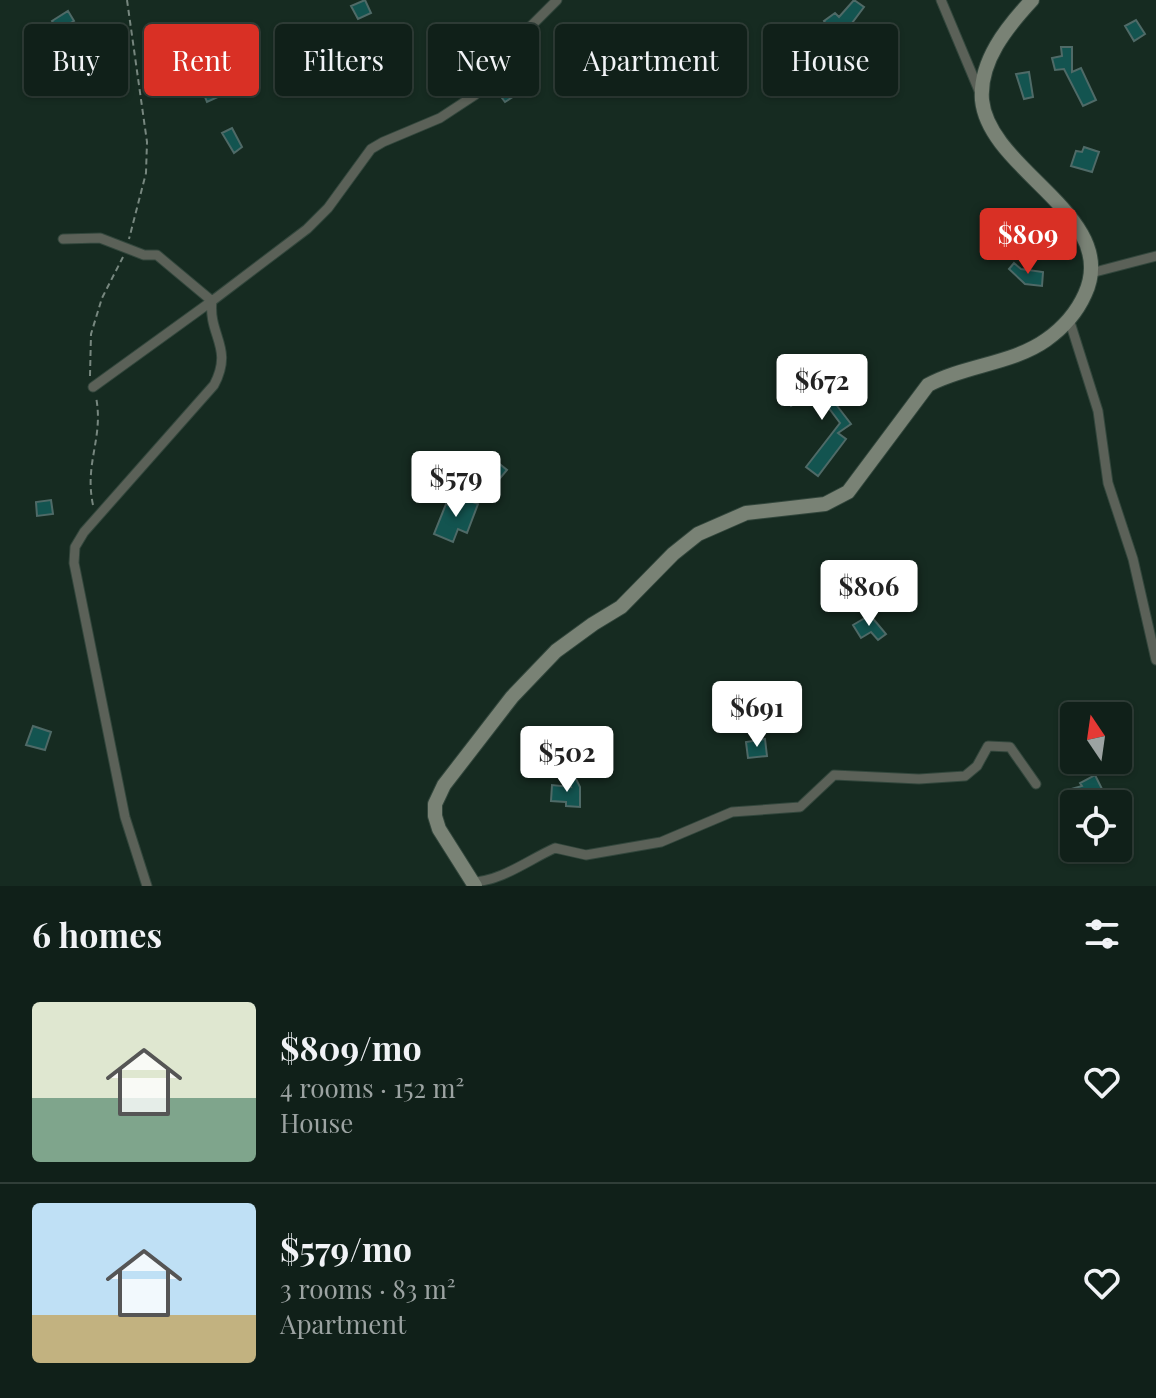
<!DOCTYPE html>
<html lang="en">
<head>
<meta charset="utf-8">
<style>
  body { margin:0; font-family:"Playfair Display",serif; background:#1e2d26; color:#f1f3f6; height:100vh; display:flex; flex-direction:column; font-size:30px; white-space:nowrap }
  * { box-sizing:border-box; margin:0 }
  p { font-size:26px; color:#9ca3a2 }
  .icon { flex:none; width:44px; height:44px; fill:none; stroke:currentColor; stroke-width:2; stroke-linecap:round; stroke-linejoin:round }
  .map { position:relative; height:886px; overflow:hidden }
  .drawer { display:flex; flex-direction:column; background:#102019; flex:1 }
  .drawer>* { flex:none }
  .banner { position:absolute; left:24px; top:24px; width:1108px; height:72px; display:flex; gap:16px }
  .needle { width:52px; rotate:347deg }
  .controls { position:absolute; left:1060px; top:702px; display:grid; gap:16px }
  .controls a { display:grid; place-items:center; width:72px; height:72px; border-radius:8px; background:#102019; box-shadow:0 2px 6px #0004,0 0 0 2px #303e38; font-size:40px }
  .price { position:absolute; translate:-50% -68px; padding:0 18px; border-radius:8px; background:#fff; color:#222; font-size:26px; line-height:52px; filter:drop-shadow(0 2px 4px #0008) }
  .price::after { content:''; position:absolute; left:50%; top:48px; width:24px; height:18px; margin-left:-12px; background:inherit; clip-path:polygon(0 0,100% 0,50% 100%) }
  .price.on { background:#d93025; color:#fff }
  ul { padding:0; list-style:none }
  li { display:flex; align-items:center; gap:24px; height:200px; padding:0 32px }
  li+li { border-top:2px solid #303e38 }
  li span { display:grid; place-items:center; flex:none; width:224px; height:160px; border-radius:8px; color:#555 }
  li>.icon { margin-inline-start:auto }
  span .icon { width:96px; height:96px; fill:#fffc; stroke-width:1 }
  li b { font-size:34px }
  h2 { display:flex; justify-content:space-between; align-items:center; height:96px; padding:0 32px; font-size:34px }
  .chip { padding:0 28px; border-radius:8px; background:#102019; box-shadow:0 2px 6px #0004,0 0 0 2px #303e38; font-size:28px; line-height:72px }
  .chip.on { background:#d93025; color:#fff }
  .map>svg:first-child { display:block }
  .building { fill:#135450; stroke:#4f6a67; stroke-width:2 }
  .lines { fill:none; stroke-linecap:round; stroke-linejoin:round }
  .street-casing { stroke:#32463c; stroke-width:11 }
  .secondary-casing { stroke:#32463c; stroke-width:16 }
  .path { stroke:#77877f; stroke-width:2; stroke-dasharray:6 4; stroke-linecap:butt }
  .street { stroke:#5b6158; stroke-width:9 }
  .secondary { stroke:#798275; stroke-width:14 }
</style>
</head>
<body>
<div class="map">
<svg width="1156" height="886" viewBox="0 0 1156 886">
  <rect width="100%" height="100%" fill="#162b21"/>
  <!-- building -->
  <path class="building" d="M365 0 371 13 358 19 351 6Z
    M854 0 864 7 846 31 837 38 824 21 835 13 839 17Z
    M68 11 74 21 58 30 52 21Z
    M1136 20 1145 34 1134 41 1125 26Z
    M580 28 589 41 565 58 556 45Z
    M1061 47H1072V72L1081 68 1096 100 1083 106 1064 69 1055 70 1052 58 1062 56Z
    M1029 72 1033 97 1024 99 1016 74Z
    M513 78 522 91 505 102 496 90Z
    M213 82 220 96 207 102 201 87Z
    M232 128 242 147 234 153 222 133Z
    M1084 147 1099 152 1092 172 1071 166 1076 151 1082 152Z
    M1014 263 1021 269 1043 272 1042 286 1025 284 1009 269Z
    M819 372 826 381 821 385 851 424 838 433 846 439 818 476 806 467 840 423 816 391 791 406 785 396 814 379 812 377Z
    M491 457 507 470 496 483 480 470Z
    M460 497 478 504 467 533 458 529 453 542 434 534 446 504 456 508Z
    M51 500 53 514 37 516 36 502Z
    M870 615 886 634 878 640 871 632 861 638 853 625Z
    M33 726 51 732 45 750 26 745Z
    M765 739 767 756 748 758 746 742Z
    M1095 775 1103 791 1072 805 1068 790 1082 786 1080 783Z
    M575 777 580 787V807L566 806V802L551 801 552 785 571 787 568 780Z"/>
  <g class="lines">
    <defs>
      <path id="street" d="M941 0 980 93
        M63 239 100 238 144 255H157L212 301 93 387
        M1091 273 1156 256
        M1069 319 1098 411 1108 483 1133 559 1156 660
        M472 882C502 881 528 860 555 848L586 855 661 842 732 812 800 807 834 775 919 779 965 776 977 766 988 746 1010 747 1036 784
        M147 886 125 817 74 563 75 547 84 532 214 385C234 347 208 336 212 301L307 229 328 208 371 149 383 142 440 118 475 95 515 42 557 0"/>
      <path id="secondary" d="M475 886 439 829 435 816V804L444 785 512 697 556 651 593 624 621 607 673 554 698 534 746 513 825 504 848 492 928 385C965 365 1012 364 1046 340 1063 328 1077 312 1085 294 1121 216 989 171 982 100 979 61 1007 27 1032 0"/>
    </defs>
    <!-- street casing -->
    <use href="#street" class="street-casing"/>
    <!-- secondary casing -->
    <use href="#secondary" class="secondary-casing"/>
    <!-- path -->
    <path class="path" d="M127 0 147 142 146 173 129 239
      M90 376 91 334 102 298 123 257
      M93 505C84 463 104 438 96 397"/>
    <!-- street -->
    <use href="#street" class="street"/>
    <!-- secondary -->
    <use href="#secondary" class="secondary"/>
  </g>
</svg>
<div class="controls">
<a><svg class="needle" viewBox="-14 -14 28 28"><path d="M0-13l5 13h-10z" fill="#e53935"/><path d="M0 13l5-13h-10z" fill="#9ca3a2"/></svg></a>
<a><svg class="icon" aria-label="locate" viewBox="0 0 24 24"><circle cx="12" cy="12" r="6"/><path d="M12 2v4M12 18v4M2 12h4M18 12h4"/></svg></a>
</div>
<b class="price on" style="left:1028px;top:276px">$809</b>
<b class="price" style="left:822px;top:422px">$672</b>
<b class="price" style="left:456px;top:519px">$579</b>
<b class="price" style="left:869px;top:628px">$806</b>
<b class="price" style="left:757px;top:749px">$691</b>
<b class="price" style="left:567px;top:794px">$502</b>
<div class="banner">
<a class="chip">Buy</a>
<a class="chip on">Rent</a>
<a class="chip">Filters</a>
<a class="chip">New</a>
<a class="chip">Apartment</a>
<a class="chip">House</a>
</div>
</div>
<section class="drawer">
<h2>6 homes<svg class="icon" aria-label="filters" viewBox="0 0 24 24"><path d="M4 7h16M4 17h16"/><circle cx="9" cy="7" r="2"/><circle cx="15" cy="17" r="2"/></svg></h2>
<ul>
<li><span style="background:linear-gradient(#dfe7d0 60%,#7fa58c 0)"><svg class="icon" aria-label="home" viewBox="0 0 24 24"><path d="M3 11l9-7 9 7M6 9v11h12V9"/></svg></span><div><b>$809/mo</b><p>4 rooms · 152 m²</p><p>House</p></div><svg class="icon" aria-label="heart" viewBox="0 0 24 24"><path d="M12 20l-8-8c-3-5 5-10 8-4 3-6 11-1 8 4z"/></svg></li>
<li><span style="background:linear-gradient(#bfe0f5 70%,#c2b280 0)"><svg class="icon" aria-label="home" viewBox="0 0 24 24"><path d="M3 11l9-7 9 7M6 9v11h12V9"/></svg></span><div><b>$579/mo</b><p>3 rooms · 83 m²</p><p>Apartment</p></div><svg class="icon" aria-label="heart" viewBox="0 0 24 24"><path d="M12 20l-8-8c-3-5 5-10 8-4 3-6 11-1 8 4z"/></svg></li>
</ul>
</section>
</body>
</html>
